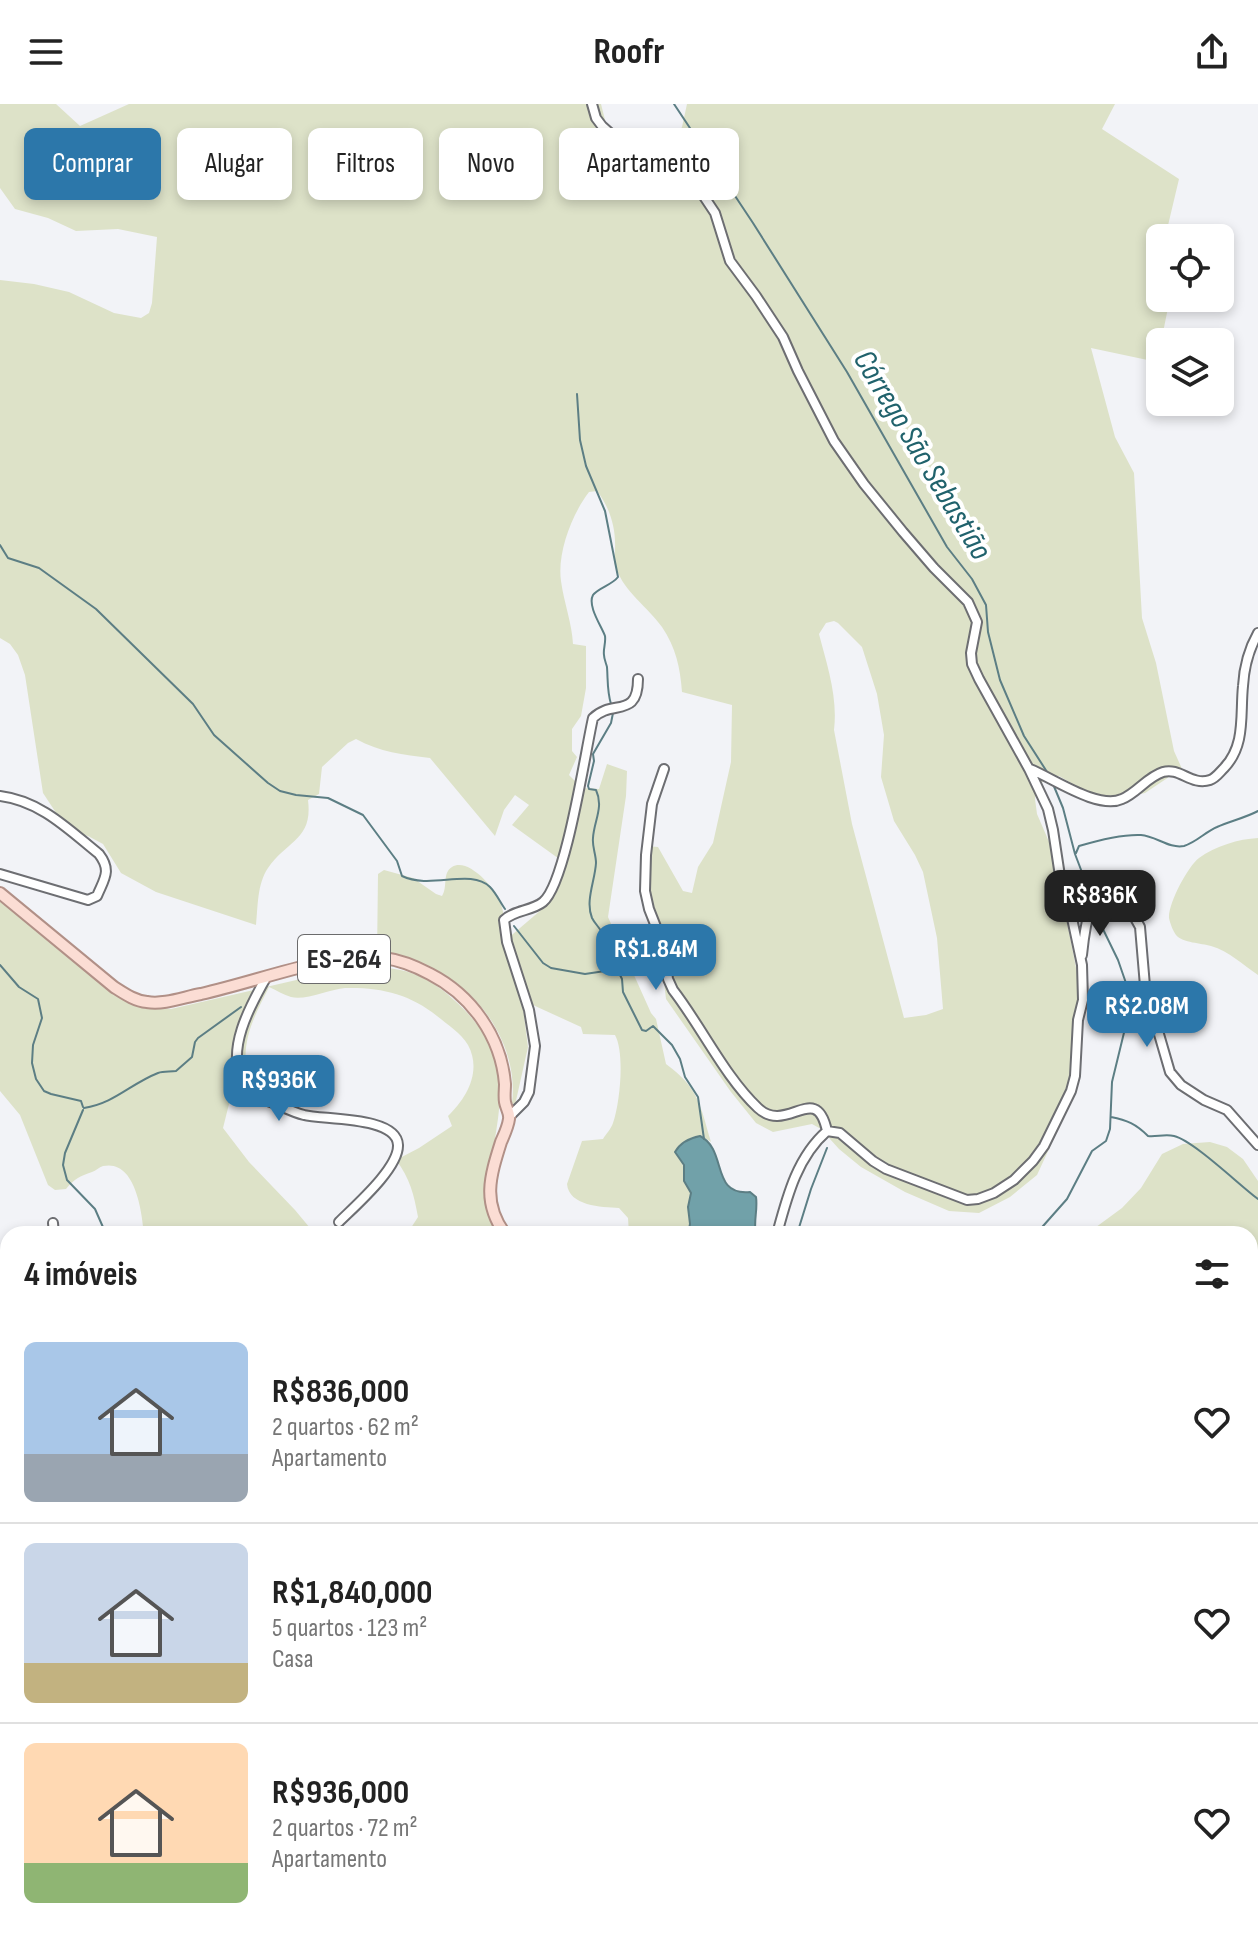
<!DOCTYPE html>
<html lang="pt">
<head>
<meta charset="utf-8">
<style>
  body { margin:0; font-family:"Sofia Sans Condensed",sans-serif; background:#f2f2f2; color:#222; height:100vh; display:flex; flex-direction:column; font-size:30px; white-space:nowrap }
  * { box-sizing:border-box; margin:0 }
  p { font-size:26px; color:#767676 }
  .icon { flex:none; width:44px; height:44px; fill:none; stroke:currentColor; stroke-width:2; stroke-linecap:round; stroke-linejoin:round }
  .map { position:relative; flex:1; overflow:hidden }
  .sheet { position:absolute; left:0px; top:1122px; width:1258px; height:714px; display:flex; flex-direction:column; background:#fff; border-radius:24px 24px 0 0; box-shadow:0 4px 12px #0003 }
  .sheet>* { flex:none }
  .banner { position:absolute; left:24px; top:24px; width:800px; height:72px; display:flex; gap:16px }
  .buttons { position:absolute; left:1146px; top:120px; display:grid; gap:16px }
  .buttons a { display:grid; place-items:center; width:88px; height:88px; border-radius:12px; background:#fff; box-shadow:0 4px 12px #0003; font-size:40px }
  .price { position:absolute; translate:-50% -68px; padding:0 18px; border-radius:16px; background:#2c77aa; color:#fff; font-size:26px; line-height:52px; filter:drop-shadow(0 2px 4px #0008) }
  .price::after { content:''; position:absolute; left:50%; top:48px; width:24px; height:18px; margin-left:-12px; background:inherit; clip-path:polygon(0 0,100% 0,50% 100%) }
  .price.current { background:#222; color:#fff }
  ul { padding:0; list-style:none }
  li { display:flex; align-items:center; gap:24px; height:200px; padding:0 24px }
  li+li { border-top:2px solid #e0e0e0 }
  li span { display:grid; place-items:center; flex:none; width:224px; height:160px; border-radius:12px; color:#555 }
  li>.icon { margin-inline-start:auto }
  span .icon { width:96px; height:96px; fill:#fffc; stroke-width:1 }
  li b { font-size:34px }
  h2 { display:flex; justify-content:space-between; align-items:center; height:96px; padding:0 24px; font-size:34px }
  .tag { padding:0 28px; border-radius:12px; background:#fff; box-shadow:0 4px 12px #0003; font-size:28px; line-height:72px }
  .tag.current { background:#2c77aa; color:#fff }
  header { display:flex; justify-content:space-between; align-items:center; height:104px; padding:0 24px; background:#fff; font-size:36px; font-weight:700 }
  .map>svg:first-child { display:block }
  .green { fill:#dde2c8; fill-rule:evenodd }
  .water { fill:#71a1a9; stroke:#5c7e84; stroke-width:2 }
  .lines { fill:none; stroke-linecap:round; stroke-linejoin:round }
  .stream { stroke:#5c7e84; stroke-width:2 }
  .minor-casing { stroke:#6d6e72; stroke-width:12 }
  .major-casing { stroke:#b19087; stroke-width:14 }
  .minor { stroke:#fff; stroke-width:8 }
  .major { stroke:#fbddd4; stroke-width:10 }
  .labels { text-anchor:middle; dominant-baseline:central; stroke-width:8; stroke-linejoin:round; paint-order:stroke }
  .shield { fill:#fff; stroke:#6b6b6c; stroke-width:2 }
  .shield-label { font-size:28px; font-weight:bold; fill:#2b2b2d }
  .water-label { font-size:32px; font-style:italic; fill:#20626c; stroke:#fff }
</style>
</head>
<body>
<header><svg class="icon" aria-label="menu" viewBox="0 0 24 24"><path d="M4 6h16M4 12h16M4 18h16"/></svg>Roofr<svg class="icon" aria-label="share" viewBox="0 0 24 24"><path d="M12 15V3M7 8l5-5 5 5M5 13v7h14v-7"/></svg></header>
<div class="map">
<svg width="1258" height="1835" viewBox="0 0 1258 1835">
  <rect width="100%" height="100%" fill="#f2f3f7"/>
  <!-- green -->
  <path class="green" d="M0 0H56L80 22 129 0H601L611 40C634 49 643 57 668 49L682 23 687 0H1115L1102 25 1179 75 1165 134H1160V194H1170L1157 258 1091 244 1115 333 1134 369 1142 514 1156 559 1174 647 1187 676 1183 674 1169 673 1145 689 1117 695 1099 692 1083 686 1059 672 1048 673 1037 683 1035 695 1037 710 1053 747 1081 889 1073 993 1037 1071 1010 1093 979 1109 949 1107 905 1088 861 1063 839 1045 821 1025 812 1020 773 1028 756 1019 731 988 666 895 661 852 645 808V750L647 742 658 743 683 787 692 789 698 763 713 739 731 658 732 601 682 588C680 563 676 544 662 523 647 502 625 489 616 464 613 458 615 452 615 445 616 424 610 404 597 387L589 388C572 410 557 449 561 477 564 499 572 519 573 540L586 542V584L581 612 572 625V647L577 653 569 671 582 684 599 685 607 660 627 667 626 692 608 813 651 909 656 915 666 960C699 984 700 1001 711 1038 708 1036 704 1033 700 1032 691 1031 680 1041 675 1047 678 1053 683 1059 684 1065 686 1078 684 1076 691 1089L688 1103 690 1120 688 1130H629L628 1114 619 1104C601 1103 569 1102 567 1080L582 1037 603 1035C606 1030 611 1025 613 1019 620 999 625 949 615 931L583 930 581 923 522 896 528 943 515 1001 512 999C519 944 481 886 431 864 414 856 396 854 377 852L378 770 384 766 413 774 436 790 442 792C448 783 442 769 452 763 468 753 495 784 500 798 505 810 505 823 506 836L541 806 562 757 512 721 529 701 515 691 504 706 495 732 430 654C403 651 380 648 356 635L348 639 322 663 319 690 308 696C313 736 287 736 268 764 257 780 258 803 256 821L156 788 121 769 103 740 88 732 68 727 43 689 25 571 18 551 10 540 0 534V176L34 180 69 188 114 209 141 214 149 209 152 199 157 133 118 125 76 127 48 114 15 105 0 84ZM834 517 838 519 862 543 877 590 884 631 881 673 894 717 915 751 923 768 937 834 943 905 926 911 904 914 852 720 834 626C838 593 827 561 819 530L826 519Z
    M1258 734V871C1243 861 1229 847 1211 842 1201 839 1183 839 1176 831 1173 827 1170 819 1169 814 1168 800 1188 762 1199 754 1215 742 1239 735 1258 734Z
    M0 797 103 879 137 901 148 903 171 905 353 863C395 862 422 866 454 896 482 920 502 954 500 992 499 1022 490 1052 490 1083 490 1105 489 1110 499 1130H407L418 1113C414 1091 410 1074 396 1056L419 1044 452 1022 448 1012C467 994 482 967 468 941 461 929 448 921 437 912 410 890 380 883 345 884 330 885 305 897 291 893 284 891 276 886 269 883 252 917 239 940 249 979L229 1000 223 1024 249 1058 295 1106 315 1130H144C142 1109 136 1055 103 1062 99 1063 96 1067 92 1068 80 1072 74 1075 66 1085L55 1086 48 1081 20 1011 0 987Z
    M1210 1038 1227 1043 1243 1055 1258 1077V1204L1250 1199V1130H1063L1092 1126 1122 1104 1141 1084 1162 1050 1183 1040Z
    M0 1239 8 1245V1450L0 1448Z
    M1250 1420 1254 1421 1258 1447V1579L1250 1576Z
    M8 1624V1828H415L414 1835H0V1625Z
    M478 1828H541V1835H478Z
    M618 1828H835L826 1835H633Z"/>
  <!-- water -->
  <path class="water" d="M700 1032C728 1046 710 1092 750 1088L756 1093C758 1106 753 1118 756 1130H688L690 1120 688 1103 691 1089 684 1077V1061L675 1048C680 1039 690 1034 700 1032Z
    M430 1828H478V1835H429Z"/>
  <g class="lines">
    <!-- stream -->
    <path class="stream" d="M674 0 753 119 847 268 947 443 972 475 986 501 988 528 1000 576 1024 632 1049 671
      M577 290 580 336 586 362 605 407 618 473C612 481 598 484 593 491 587 502 602 523 605 532 606 539 603 545 604 551 604 555 606 559 607 563 608 577 607 587 611 600
      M0 441 8 454 39 464 96 505 193 600 214 631 268 679 280 687 296 691 328 694 363 711 397 757 402 772C431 786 470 764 490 783 496 789 500 798 505 805
      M1053 680 1063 704 1075 750 1091 792
      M1076 749 1079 742C1099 736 1121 730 1141 731 1156 732 1169 745 1184 742 1197 738 1205 728 1217 723 1230 717 1245 714 1258 707
      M514 822 543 859 551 864 585 870 605 867 619 869 622 875 623 888 642 926 646 927 653 922 672 941 680 955 685 973 698 993 704 1035
      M0 861 19 883 38 895 42 914 33 941 32 959 36 975 44 987 51 990 81 997 83 1003
      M604 866 600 848 603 830C600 824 595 820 592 814 585 797 595 777 596 759 596 750 592 743 593 734 594 717 604 703 596 686L589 685 588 682 594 657 593 650 611 619 613 609
      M84 1004C115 999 130 980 158 969 164 967 170 968 176 967L192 953 195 938 198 934 241 903
      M83 1006 65 1049 63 1061 67 1076 95 1105 106 1130
      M1111 1013C1127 1016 1136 1020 1148 1032 1156 1033 1165 1030 1174 1032 1194 1037 1238 1080 1258 1095
      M797 1130 811 1085 827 1044
      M1036 1130 1067 1095 1092 1047 1106 1037 1110 1025 1112 978 1130 904 1127 882 1118 856 1099 817 1094 801
      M0 1173 8 1171
      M0 1312H8
      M1250 1786 1258 1789
      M1118 1828 1122 1835
      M999 1835 1007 1828"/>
    <defs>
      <path id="minor" d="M592 0 596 14 602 22 611 30 621 36 670 52 685 64 715 109 730 157 756 192 783 233 798 267 834 337 864 380 903 428 934 464 968 498 977 518 971 549 972 560 979 575 1029 665 1048 705 1053 726 1060 772 1067 791 1082 861 1083 896 1078 916 1075 972 1071 987 1044 1042 1033 1057 1014 1076 994 1089 978 1095 967 1096 886 1065 873 1057 840 1029 827 1027C797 1053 787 1093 777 1130
        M664 665 652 700 646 751 645 787 649 805 664 843 668 875 673 886C701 922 725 973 758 1004 787 1031 816 976 827 1027
        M1030 665C1053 674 1098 706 1122 695 1137 689 1147 673 1163 668 1180 663 1191 682 1210 676 1216 674 1219 669 1224 664 1246 641 1240 611 1243 582 1244 564 1249 545 1258 529
        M0 692C41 697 69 726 99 750 112 767 104 775 97 792L88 796 0 770
        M1082 851C1084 830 1089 785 1111 775L1114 776 1140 823 1145 882 1170 968 1181 981 1204 996 1227 1006 1258 1041
        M267 872C251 900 223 949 245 981 251 991 265 996 276 1000 285 1004 295 1009 304 1011 323 1016 397 1012 398 1041 399 1064 355 1102 339 1118
        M509 1013 524 998 529 988 535 942 529 906 507 838 504 816C514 806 532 807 543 798 566 779 585 649 593 614 612 595 638 615 638 575
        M53 1119 54 1130
        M1250 1746H1258
        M420 1835 421 1828
        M540 1835 541 1828
        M833 1835 843 1828"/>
      <path id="major" d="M0 789 114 883C125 890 135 897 147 898 164 901 184 893 201 890 240 881 278 868 318 859 340 855 362 850 384 854 400 856 415 862 430 870 471 891 501 932 505 980 505 986 504 992 505 998 506 1004 510 1009 509 1015 508 1023 504 1031 501 1038 490 1073 482 1098 505 1130
        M1250 1699H1258"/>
    </defs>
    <!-- minor casing -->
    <use href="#minor" class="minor-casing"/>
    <!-- major casing -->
    <use href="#major" class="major-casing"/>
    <!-- minor -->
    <use href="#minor" class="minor"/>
    <!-- major -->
    <use href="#major" class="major"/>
  </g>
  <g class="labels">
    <!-- shield labels -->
    <rect class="shield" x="298" y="831" width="92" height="48" rx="6"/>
    <g class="shield-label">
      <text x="344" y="855">ES-264</text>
    </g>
    <!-- water labels -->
    <g class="water-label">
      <text transform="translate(922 351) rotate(59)">Córrego São Sebastião</text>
    </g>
  </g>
</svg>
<div class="buttons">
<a><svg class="icon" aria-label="locate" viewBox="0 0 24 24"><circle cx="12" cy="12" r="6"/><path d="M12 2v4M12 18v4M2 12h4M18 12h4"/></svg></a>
<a><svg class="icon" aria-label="layers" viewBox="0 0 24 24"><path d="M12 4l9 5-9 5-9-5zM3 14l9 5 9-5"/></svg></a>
</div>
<b class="price current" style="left:1100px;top:834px">R$836K</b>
<b class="price" style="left:656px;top:888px">R$1.84M</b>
<b class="price" style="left:1147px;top:945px">R$2.08M</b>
<b class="price" style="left:279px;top:1019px">R$936K</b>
<div class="banner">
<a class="tag current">Comprar</a>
<a class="tag">Alugar</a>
<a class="tag">Filtros</a>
<a class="tag">Novo</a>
<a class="tag">Apartamento</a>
</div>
<section class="sheet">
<h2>4 imóveis<svg class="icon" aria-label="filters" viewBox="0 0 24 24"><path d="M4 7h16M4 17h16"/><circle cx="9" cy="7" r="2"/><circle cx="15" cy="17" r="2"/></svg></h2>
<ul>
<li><span style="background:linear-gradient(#a9c7e8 70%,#9aa5b1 0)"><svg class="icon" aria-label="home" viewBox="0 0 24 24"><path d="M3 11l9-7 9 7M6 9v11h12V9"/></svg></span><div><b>R$836,000</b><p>2 quartos · 62 m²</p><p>Apartamento</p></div><svg class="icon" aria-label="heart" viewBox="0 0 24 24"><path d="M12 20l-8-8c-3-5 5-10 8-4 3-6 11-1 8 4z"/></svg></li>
<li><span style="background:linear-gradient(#c9d6e8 75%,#c2b280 0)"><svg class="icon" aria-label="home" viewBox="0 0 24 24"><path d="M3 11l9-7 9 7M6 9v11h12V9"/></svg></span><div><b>R$1,840,000</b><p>5 quartos · 123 m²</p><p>Casa</p></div><svg class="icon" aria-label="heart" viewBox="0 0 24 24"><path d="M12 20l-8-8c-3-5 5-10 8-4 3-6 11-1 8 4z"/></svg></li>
<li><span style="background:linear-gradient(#ffd9b3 75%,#8fb573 0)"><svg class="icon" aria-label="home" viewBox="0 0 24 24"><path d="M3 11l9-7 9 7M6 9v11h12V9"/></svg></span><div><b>R$936,000</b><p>2 quartos · 72 m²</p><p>Apartamento</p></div><svg class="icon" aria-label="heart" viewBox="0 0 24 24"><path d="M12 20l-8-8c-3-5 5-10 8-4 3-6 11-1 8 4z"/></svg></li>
</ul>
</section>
</div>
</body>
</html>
